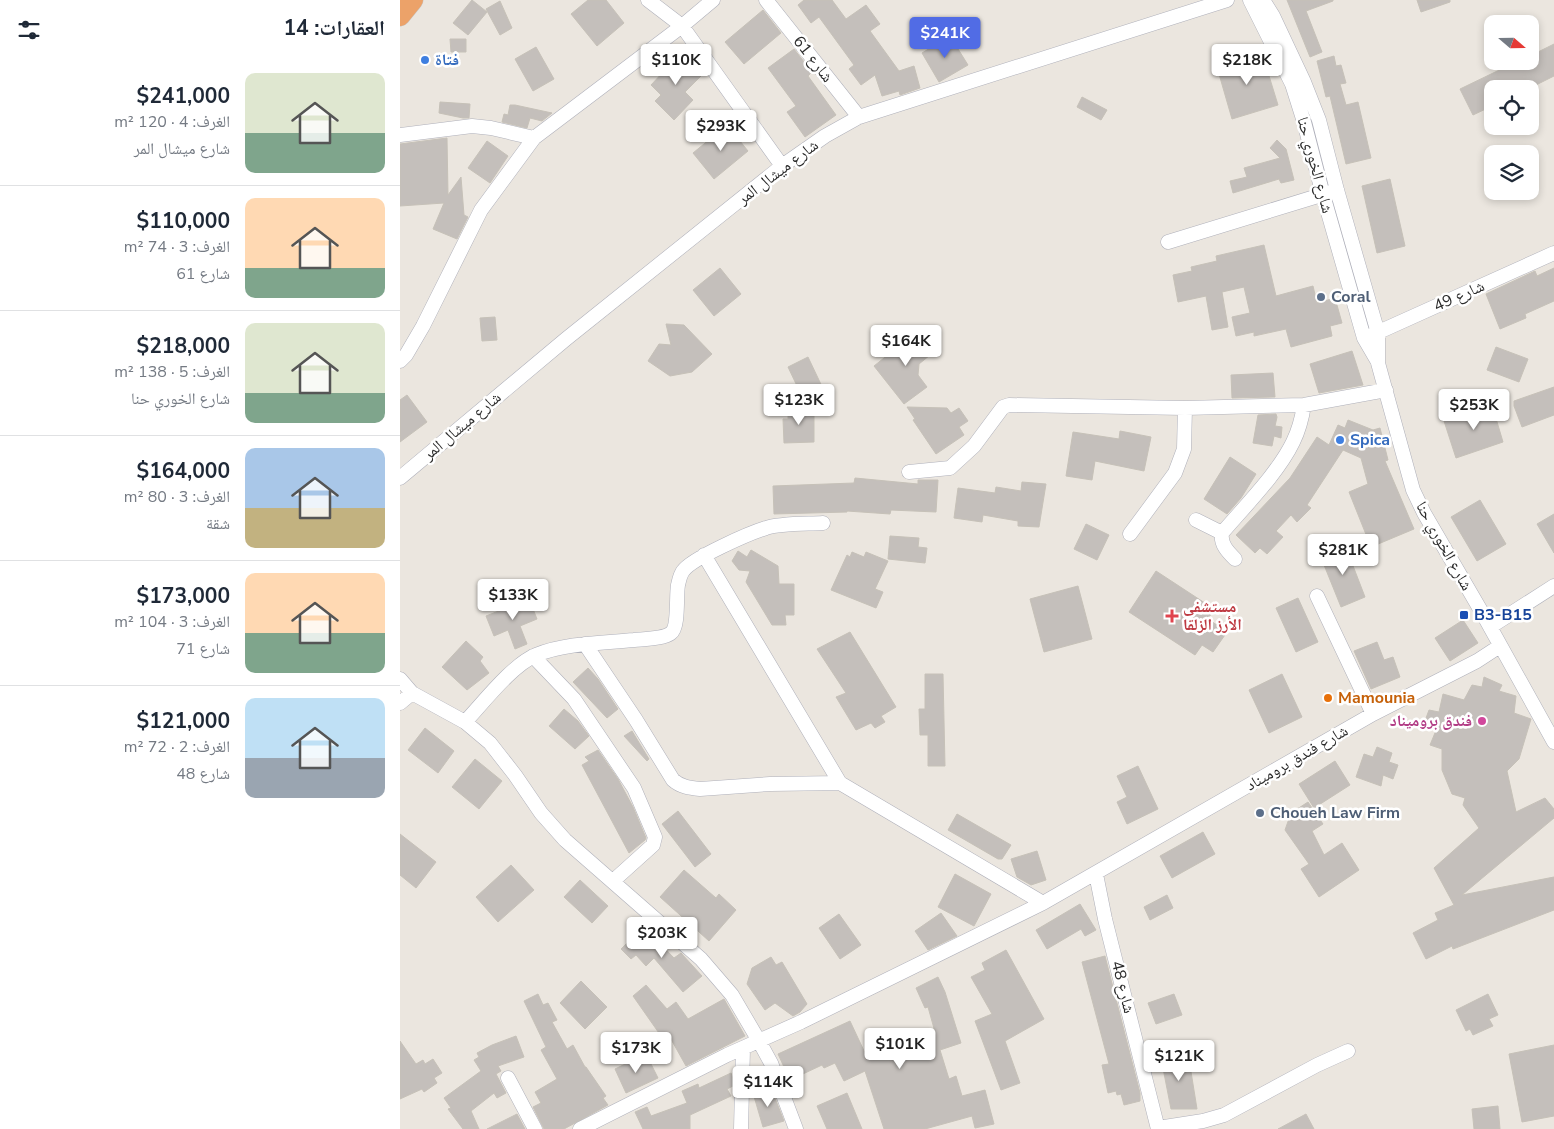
<!DOCTYPE html>
<html lang="ar">
<head>
<meta charset="utf-8">
<style>
  body { margin:0; font-family:"Nunito Sans","Noto Naskh Arabic",sans-serif; background:#f6f6f7; color:#1f2937; direction:rtl; height:100vh; display:flex; flex-direction:column; font-size:19px; white-space:nowrap }
  * { box-sizing:border-box; margin:0 }
  p { font-size:16px; color:#747a83 }
  .icon { flex:none; width:28px; height:28px; fill:none; stroke:currentColor; stroke-width:2; stroke-linecap:round; stroke-linejoin:round }
  .map { position:relative; flex:1; overflow:hidden; direction:ltr }
  .panel { display:flex; flex-direction:column; background:#fff; width:400px }
  .panel>* { flex:none }
  .needle { width:32px; rotate:110deg }
  .tools { position:absolute; left:1084px; top:15px; display:grid; gap:10px }
  .tools a { display:grid; place-items:center; width:55px; height:55px; border-radius:10px; background:#fff; box-shadow:0 2px 8px #0003; font-size:25px }
  .price { position:absolute; translate:-50% -42px; padding:0 11px; border-radius:5px; background:#fff; color:#222; font-size:16px; line-height:32px; filter:drop-shadow(0 1px 2px #0008) }
  .price::after { content:''; position:absolute; left:50%; top:30px; width:15px; height:11px; margin-left:-8px; background:inherit; clip-path:polygon(0 0,100% 0,50% 100%) }
  .price.selected { background:#516ce5; color:#fff }
  ul { padding:0; list-style:none }
  li { display:flex; align-items:center; gap:15px; height:125px; padding:0 15px }
  li+li { border-top:1px solid #e0e1e3 }
  li span { display:grid; place-items:center; flex:none; width:140px; height:100px; border-radius:10px; color:#555 }
  li>.icon { margin-inline-start:auto }
  span .icon { width:60px; height:60px; fill:#fffc; stroke-width:1 }
  li b { font-size:21px }
  h2 { display:flex; justify-content:space-between; align-items:center; height:60px; padding:0 15px; font-size:21px }
  main { display:flex; flex:1; min-height:0 }
  .map>svg:first-child { display:block }
  .building { fill:#c4bfbb; stroke:#c6c1b8 }
  .lines { fill:none; stroke-linecap:round; stroke-linejoin:round }
  .minor-casing { stroke:#afb0ba; stroke-width:15 }
  .highway-casing { stroke:#c4c4c4; stroke-width:21 }
  .minor { stroke:#fff; stroke-width:14 }
  .highway { stroke:#eca269; stroke-width:20 }
  .shop-dot { fill:#3f7fe0; stroke:#fff; stroke-width:2 }
  .service-dot { fill:#5c6f8a; stroke:#fff; stroke-width:2 }
  .transit-dot { fill:#1a4fb4; stroke:#fff; stroke-width:2 }
  .health-dot { fill:#e0444e; stroke:#fff; stroke-width:2 }
  .food-dot { fill:#e8710a; stroke:#fff; stroke-width:2 }
  .hotel-dot { fill:#d1479c; stroke:#fff; stroke-width:2 }
  .labels { text-anchor:middle; dominant-baseline:central; stroke-width:5; stroke-linejoin:round; paint-order:stroke }
  .street-label { font-size:16px; fill:#2b2b2b; stroke:#fff }
  .shop-label { font-size:16px; font-weight:bold; fill:#366cbe; stroke:#fff; text-anchor:start }
  .service-label { font-size:16px; font-weight:bold; fill:#4e5e75; stroke:#fff; text-anchor:start }
  .health-label { font-size:16px; font-weight:bold; fill:#be3a42; stroke:#fff; text-anchor:start }
  .transit-label { font-size:16px; font-weight:bold; fill:#164399; stroke:#fff; text-anchor:start }
  .food-label { font-size:16px; font-weight:bold; fill:#c56008; stroke:#fff; text-anchor:start }
  .hotel-label { font-size:16px; font-weight:bold; fill:#b23c85; stroke:#fff; text-anchor:end }
</style>
</head>
<body>
<main>
<div class="map">
<svg width="1154" height="1129" viewBox="0 0 1154 1129">
  <rect width="100%" height="100%" fill="#ebe6df"/>
  <!-- building -->
  <path class="building" d="M72 0 87 12 68 35 53 23Z
    M188 0H206L224 23 197 46 171 14Z
    M404 0H432L446 19 466 5 480 24 470 31 499 71 514 66 520 88 500 95 499 91 482 96 475 75 461 85 449 69 454 65 419 17 411 23 398 5Z
    M887 0H933V1L906 11 922 52 910 57Z
    M1017 0H1050V2L1021 12Z
    M100 1 112 28 100 35 86 9Z
    M363 10 381 33 344 64 325 42Z
    M550 36 568 65 539 82 522 53Z
    M50 39H66V52H51Z
    M1154 44V76L1128 89H1092V106L1073 115 1060 89 1118 61H1130V56Z
    M136 47 154 79 133 91 115 59Z
    M394 49 412 72 408 76 436 115 405 137 387 112 396 106 368 68Z
    M862 53 878 105 832 119 817 67Z
    M280 54 302 75 285 92 293 100 274 120 255 101 261 95 251 85Z
    M934 56 936 66 941 65 946 83 940 84 946 105 958 102 971 158 946 164 930 96 926 97 917 61Z
    M682 97 707 110 701 120 677 107Z
    M40 102 70 104 69 118H63L39 113Z
    M110 105H115L152 113 142 121 130 118 127 128 102 122 104 114 108 115Z
    M327 125 348 151 314 179 293 153Z
    M47 138 48 195 61 177 64 215 68 217 57 239 33 229 44 203 0 206V144Z
    M877 140 886 149 894 180 881 183 879 179 833 193 830 181 847 177 844 168 880 158 870 148Z
    M87 141 108 156 90 183 68 168Z
    M990 179 1005 246 977 253 962 186Z
    M864 245 876 296 913 286 917 303 935 298 942 323 930 326 932 336 891 347 886 329 854 336V332L836 336 832 317 850 313 844 287 822 292 828 327 812 330 806 296 778 302 773 275 792 271 791 267 817 261 816 256Z
    M320 268 341 294 314 316 293 290Z
    M1154 268V301L1125 314 1126 318 1100 329 1086 294 1135 271 1137 276Z
    M95 317 97 340 82 341 80 318Z
    M266 324 284 325 312 354 292 372 270 376 248 361 259 344 271 345Z
    M519 330 535 351 519 364 518 375 527 387 504 404 474 366Z
    M1096 347 1128 359 1119 382 1087 370Z
    M952 351 963 385 919 393 910 364Z
    M408 357 427 397 407 407 388 367Z
    M873 373 875 397 832 398 831 375Z
    M1154 387V415L1122 427 1114 406V401Z
    M7 395 27 422 0 442V400Z
    M1092 405 1103 442 1056 458 1044 421Z
    M507 407 547 408 551 413 559 408 568 421 559 427 564 435 536 454 513 420 515 419Z
    M414 409V442L384 443 383 419H388V410Z
    M876 414 877 417 875 426 882 427 881 438 874 436 872 446 853 443 858 415Z
    M948 420 973 430 980 428 988 460 985 461 1014 529 971 547 949 492 968 484 961 458 943 450 907 505 911 508 897 522 891 515 876 531 883 537 867 554 860 548 855 553 836 535 890 478 917 437 929 445 938 425 945 428Z
    M720 431 751 437 744 471 695 461 692 480 666 476 673 432 719 439Z
    M830 457 856 474 841 498 827 514 804 499Z
    M455 478 518 484V480H538L536 512 491 510 490 514 447 511V512L374 514 373 486 454 483Z
    M622 482 646 484 639 527 618 526V521L583 515 582 522 554 518 558 488 595 493 596 487 621 491Z
    M1080 500 1106 544 1077 561 1051 517Z
    M1154 514V553L1137 524Z
    M686 524 709 535 697 560 674 549Z
    M490 536 519 538 518 547 527 548 525 563 488 559Z
    M945 545 965 597 941 607 920 555Z
    M351 550 378 566 379 584H394V615H385L386 625H372L346 582 350 571 339 570 332 561 338 551 347 557Z
    M452 552 464 557 466 552 488 561 475 589 483 592 476 608 431 590 447 555 450 557Z
    M756 571 814 609 808 619 827 632 813 652 802 645 795 655 729 612Z
    M678 586 692 639 644 652 630 599Z
    M898 598 918 642 896 652 876 608Z
    M129 599 137 619 120 626 127 644 115 649 108 630 94 636 86 616Z
    M1063 620 1078 643 1050 661 1035 638Z
    M450 632 496 707 481 716 485 722 475 728 471 723 456 730 436 697 446 693 417 649Z
    M66 641 83 657 80 661 89 673 67 690 42 667Z
    M977 642 984 660 993 657 1000 677 971 689 954 651Z
    M188 668 198 679 218 709 207 718 173 682Z
    M525 674H543L545 766H528V735H520L519 709H525Z
    M882 674 902 717 869 733 849 690Z
    M1084 677 1102 685 1099 691 1116 696 1114 713 1131 719 1119 759 1107 771 1116 812 1145 798 1154 809V818L1062 895 1154 877V910L1053 949 1052 946 1026 959 1013 933 1038 920 1035 913 1054 905 1034 868 1079 828 1063 805 1065 798 1052 794 1042 770V749L1030 745 1037 728 1022 729 1029 710 1039 712 1043 694 1064 700 1072 685 1082 687Z
    M164 709 178 721 189 736 175 749 149 726Z
    M25 728 54 751 38 773 8 750Z
    M232 731 249 759 247 761 224 736Z
    M977 747 992 753 989 762 998 765 993 779 983 775 981 786 956 777 964 754 973 757Z
    M198 750 218 779 233 807 246 838 245 840 229 853 182 765 189 761 185 757Z
    M75 759 102 781 79 809 52 787Z
    M935 761 950 785 914 808 899 784Z
    M738 766 758 809 727 824 717 802 727 797 717 776Z
    M908 802 923 824 912 831 924 855 942 843 959 870 919 897 901 869 909 864 885 830 891 813Z
    M278 811 311 854 295 867 262 824Z
    M557 814 611 845 602 859H598L548 830Z
    M803 832 815 854 772 878 760 856Z
    M0 834 36 862 16 888 0 875Z
    M637 851 646 880 631 885 617 877 611 859Z
    M111 865 134 890 98 922 76 897Z
    M284 870 316 898 319 894 336 910 309 941 260 897Z
    M555 874 591 894 574 926 538 907Z
    M180 880 208 906 192 923 164 897Z
    M767 895 773 908 750 920 744 907Z
    M680 904 696 930 685 936 681 929 647 949 636 930Z
    M541 913 557 936 528 950 515 931Z
    M439 914 461 945 440 959 419 928Z
    M246 929 274 958 281 953 302 976 283 992 254 958 246 966 236 955 231 959 221 949 235 935 238 937Z
    M606 950 644 1019 605 1041 620 1083 601 1090 575 1021 592 1014 571 977 585 970 582 963Z
    M705 956 740 1093V1101L724 1105 721 1094 717 1095 716 1091 708 1093 702 1065 709 1064 682 962Z
    M371 957 376 965 382 962 407 1004 400 1012 393 1016 375 1003 365 1010 347 984 352 968Z
    M538 977 545 992 561 1043 540 1050 549 1079 556 1076 562 1096 585 1090 594 1124 575 1128 572 1116 525 1129H484L465 1071 444 1081 435 1063 424 1068 422 1065 390 1080 378 1054 450 1021 465 1053 535 1032 528 1007 525 1008 516 988Z
    M181 981 207 1007 185 1029 160 1003Z
    M246 985 267 1009 276 1002 288 1019 324 999 345 1036 286 1066 267 1032 261 1036 233 996Z
    M138 994 143 1005 148 1003 157 1020 152 1022 167 1049 173 1045 185 1067H186L206 1096 203 1098 208 1105 164 1129H144L133 1107 141 1103 135 1092 157 1079 141 1050 146 1047 124 1001Z
    M774 994 782 1015 756 1024 748 1003Z
    M1088 994 1098 1015 1089 1019 1093 1026 1073 1035 1070 1029 1066 1031 1056 1010Z
    M116 1036 124 1057 98 1066 101 1071 96 1074 106 1093 97 1098 94 1093 71 1111 79 1129H63L48 1109 51 1108 44 1098 81 1071 74 1060 79 1057 77 1053 92 1045Z
    M0 1041 16 1064 23 1060 25 1064 33 1059 42 1073 34 1078 37 1083 24 1092 22 1089 0 1099Z
    M1154 1045V1116L1122 1122 1109 1054Z
    M788 1053 797 1109H771L761 1058Z
    M246 1054 258 1078 226 1093 215 1069Z
    M331 1073 333 1079V1086L327 1089 331 1096 290 1115V1129H243L235 1112 247 1107 251 1116 287 1103 282 1091 298 1084 299 1088Z
    M371 1088 384 1121 363 1127 353 1093Z
    M447 1093 462 1129H427L417 1106Z
    M1098 1106 1100 1129H1074L1072 1109Z
    M117 1114 125 1129H87Z
    M906 1114 914 1129H878Z"/>
  <g class="lines">
    <defs>
      <path id="minor" d="M248 0 282 26 382 166
        M366 0 459 117
        M850 0 892 84 904 122 923 195 964 338 978 362
        M863 0 873 16 904 82 919 120 937 190 978 333V363L1013 490 1024 513 1084 616 1154 742
        M0 135 72 126 91 128 134 138
        M768 242 931 192
        M972 335 1154 253
        M0 361 6 355 23 326 81 210 134 138 282 26 313 0
        M509 472 550 468 574 446 603 407 609 405 785 408 904 405 986 390
        M0 478 166 339 382 166 425 136 459 117 827 0
        M796 520 822 533
        M730 534 775 473 784 449 785 408
        M304 555 440 783
        M835 559C828 552 820 544 822 533 845 506 878 473 893 442 899 430 902 418 904 405
        M917 596 973 714
        M1090 627 1154 586
        M185 644 236 720 273 780C281 787 290 788 300 789L370 784 440 783 643 903
        M133 656 174 699 234 788 255 837 253 845 213 881
        M0 679 12 693 65 722 90 743 115 775 141 813 165 840 301 959 332 995 359 1041 371 1063 396 1129
        M0 703 12 693
        M65 722C83 703 112 665 136 655 165 643 203 643 234 640 242 639 264 639 271 633 279 627 276 596 278 585 279 581 280 575 283 571 292 558 350 533 366 528 380 523 407 524 423 523
        M696 874 705 919 758 1129
        M108 1078 135 1129
        M758 1128 803 1121 824 1115 917 1065 948 1051
        M180 1129 327 1055 401 1022 643 903 973 714 1077 661 1100 646
        M341 1129 343 1048"/>
      <path id="highway" d="M0 16 13 0"/>
    </defs>
    <!-- minor casing -->
    <use href="#minor" class="minor-casing"/>
    <!-- highway casing -->
    <use href="#highway" class="highway-casing"/>
    <!-- minor -->
    <use href="#minor" class="minor"/>
    <!-- highway -->
    <use href="#highway" class="highway"/>
  </g>
  <!-- markers -->
  <g class="shop-dot">
    <circle cx="25" cy="60" r="5"/>
    <circle cx="940" cy="440" r="5"/>
  </g>
  <g class="service-dot">
    <circle cx="921" cy="297" r="5"/>
    <circle cx="860" cy="813" r="5"/>
  </g>
  <rect class="transit-dot" x="1059" y="610" width="10" height="10" rx="2.5"/>
  <path class="health-dot" d="M769.5 608.5h5v5h5v5h-5v5h-5v-5h-5v-5h5z"/>
  <circle class="food-dot" cx="928" cy="698" r="5"/>
  <circle class="hotel-dot" cx="1082" cy="721" r="5"/>
  <g class="labels">
    <!-- street labels -->
    <g class="street-label">
      <text transform="translate(413 59) rotate(52)">شارع 61</text>
      <text transform="translate(915 165) rotate(75)">شارع الخوري حنا</text>
      <text transform="translate(378 172) rotate(-37)">شارع ميشال المر</text>
      <text transform="translate(1059 296) rotate(-24)">شارع 49</text>
      <text transform="translate(62 426) rotate(-40)">شارع ميشال المر</text>
      <text transform="translate(1044 546) rotate(61)">شارع الخوري حنا</text>
      <text transform="translate(897 758) rotate(-30)">شارع فندق بروميناد</text>
      <text transform="translate(723 987) rotate(76)">شارع 48</text>
    </g>
    <!-- shop labels -->
    <g class="shop-label">
      <text x="35" y="60">فتاة</text>
      <text x="950" y="440">Spica</text>
    </g>
    <!-- service labels -->
    <g class="service-label">
      <text x="931" y="297">Coral</text>
      <text x="870" y="813">Choueh Law Firm</text>
    </g>
    <!-- health labels -->
    <g class="health-label">
      <text x="783" y="607">مستشفى<tspan x="783" dy="18">الأرز الزلقا</tspan></text>
    </g>
    <!-- transit labels -->
    <g class="transit-label">
      <text x="1074" y="615">B3-B15</text>
    </g>
    <!-- food labels -->
    <g class="food-label">
      <text x="938" y="698">Mamounia</text>
    </g>
    <!-- hotel labels -->
    <g class="hotel-label">
      <text x="1072" y="721">فندق بروميناد</text>
    </g>
  </g>
</svg>
<div class="tools">
<a><svg class="needle" viewBox="-14 -14 28 28"><path d="M0-13l5 13h-10z" fill="#e53935"/><path d="M0 13l5-13h-10z" fill="#747a83"/></svg></a>
<a><svg class="icon" aria-label="locate" viewBox="0 0 24 24"><circle cx="12" cy="12" r="6"/><path d="M12 2v4M12 18v4M2 12h4M18 12h4"/></svg></a>
<a><svg class="icon" aria-label="layers" viewBox="0 0 24 24"><path d="M12 4l9 5-9 5-9-5zM3 14l9 5 9-5"/></svg></a>
</div>
<b class="price selected" style="left:545px;top:59px">$241K</b>
<b class="price" style="left:276px;top:86px">$110K</b>
<b class="price" style="left:847px;top:86px">$218K</b>
<b class="price" style="left:321px;top:152px">$293K</b>
<b class="price" style="left:506px;top:367px">$164K</b>
<b class="price" style="left:399px;top:426px">$123K</b>
<b class="price" style="left:1074px;top:431px">$253K</b>
<b class="price" style="left:943px;top:576px">$281K</b>
<b class="price" style="left:113px;top:621px">$133K</b>
<b class="price" style="left:262px;top:959px">$203K</b>
<b class="price" style="left:500px;top:1070px">$101K</b>
<b class="price" style="left:236px;top:1074px">$173K</b>
<b class="price" style="left:779px;top:1082px">$121K</b>
<b class="price" style="left:368px;top:1108px">$114K</b>
</div>
<section class="panel">
<h2>العقارات: 14<svg class="icon" aria-label="filters" viewBox="0 0 24 24"><path d="M4 7h16M4 17h16"/><circle cx="9" cy="7" r="2"/><circle cx="15" cy="17" r="2"/></svg></h2>
<ul>
<li><span style="background:linear-gradient(#dfe7d0 60%,#7fa58c 0)"><svg class="icon" aria-label="home" viewBox="0 0 24 24"><path d="M3 11l9-7 9 7M6 9v11h12V9"/></svg></span><div><b>$241,000</b><p>الغرف: 4 · 120 m²</p><p>شارع ميشال المر</p></div></li>
<li><span style="background:linear-gradient(#ffd9b3 70%,#7fa58c 0)"><svg class="icon" aria-label="home" viewBox="0 0 24 24"><path d="M3 11l9-7 9 7M6 9v11h12V9"/></svg></span><div><b>$110,000</b><p>الغرف: 3 · 74 m²</p><p>شارع 61</p></div></li>
<li><span style="background:linear-gradient(#dfe7d0 70%,#7fa58c 0)"><svg class="icon" aria-label="home" viewBox="0 0 24 24"><path d="M3 11l9-7 9 7M6 9v11h12V9"/></svg></span><div><b>$218,000</b><p>الغرف: 5 · 138 m²</p><p>شارع الخوري حنا</p></div></li>
<li><span style="background:linear-gradient(#a9c7e8 60%,#c2b280 0)"><svg class="icon" aria-label="home" viewBox="0 0 24 24"><path d="M3 11l9-7 9 7M6 9v11h12V9"/></svg></span><div><b>$164,000</b><p>الغرف: 3 · 80 m²</p><p>شقة</p></div></li>
<li><span style="background:linear-gradient(#ffd9b3 60%,#7fa58c 0)"><svg class="icon" aria-label="home" viewBox="0 0 24 24"><path d="M3 11l9-7 9 7M6 9v11h12V9"/></svg></span><div><b>$173,000</b><p>الغرف: 3 · 104 m²</p><p>شارع 71</p></div></li>
<li><span style="background:linear-gradient(#bfe0f5 60%,#9aa5b1 0)"><svg class="icon" aria-label="home" viewBox="0 0 24 24"><path d="M3 11l9-7 9 7M6 9v11h12V9"/></svg></span><div><b>$121,000</b><p>الغرف: 2 · 72 m²</p><p>شارع 48</p></div></li>
</ul>
</section>
</main>
</body>
</html>
